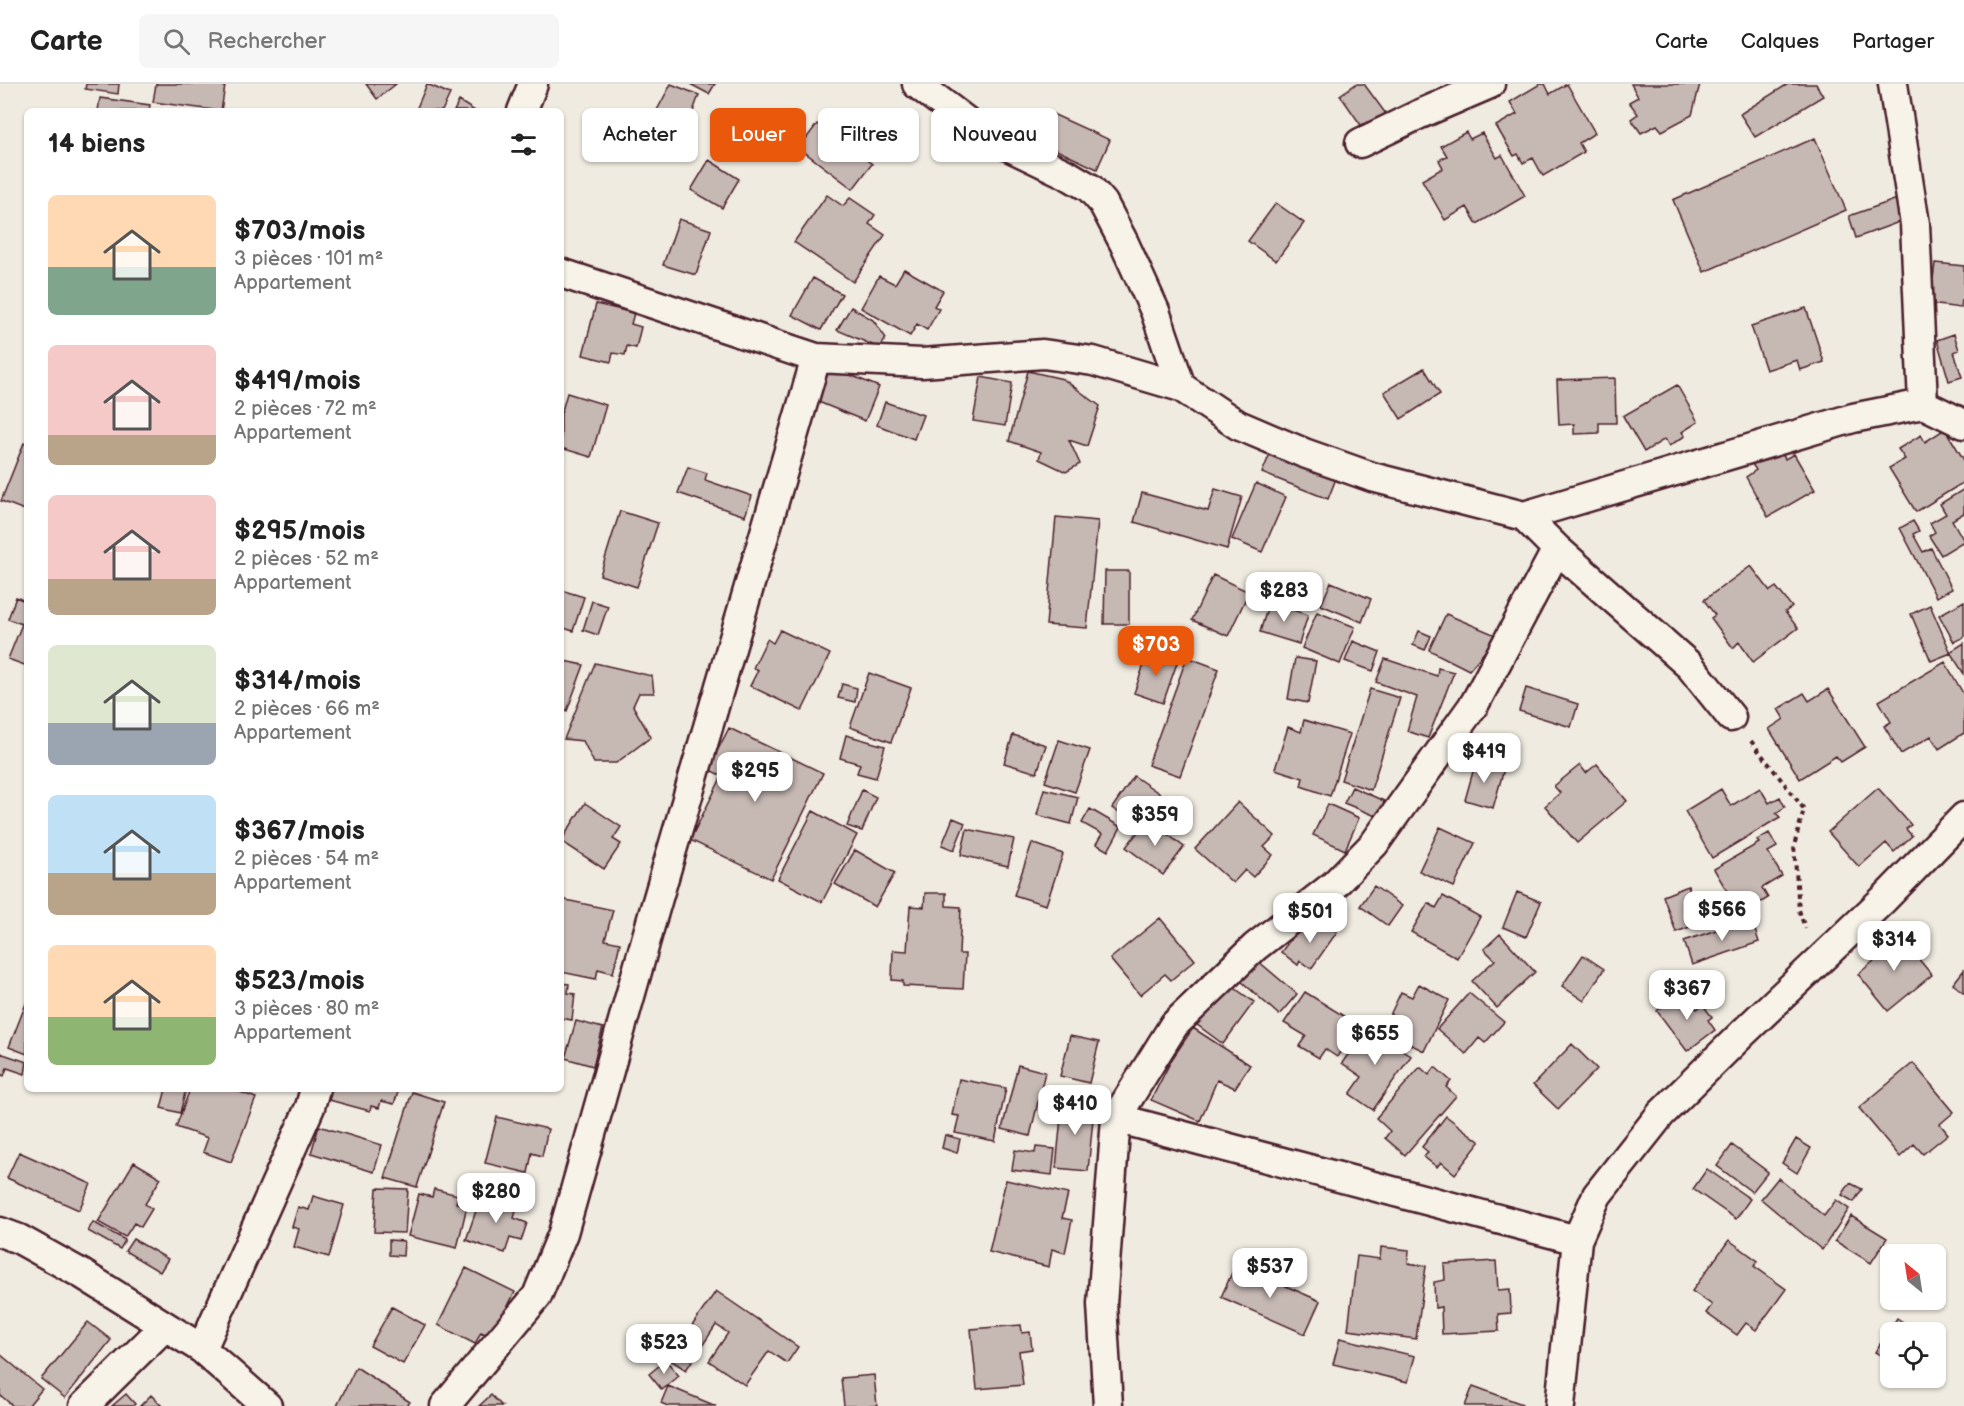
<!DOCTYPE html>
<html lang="fr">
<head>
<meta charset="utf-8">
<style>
  body { margin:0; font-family:"Balsamiq Sans",sans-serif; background:#f6f6f6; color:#222; height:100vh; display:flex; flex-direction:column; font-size:22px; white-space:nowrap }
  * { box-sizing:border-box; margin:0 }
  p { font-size:20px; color:#767676 }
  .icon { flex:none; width:33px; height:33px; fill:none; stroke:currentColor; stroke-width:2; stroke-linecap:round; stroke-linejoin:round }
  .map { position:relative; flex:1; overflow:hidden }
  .panel { position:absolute; left:24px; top:24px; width:540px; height:984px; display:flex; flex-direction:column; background:#fff; border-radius:9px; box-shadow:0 2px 4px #0004 }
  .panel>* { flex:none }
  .banner { position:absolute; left:582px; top:24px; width:570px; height:54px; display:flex; gap:12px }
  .needle { width:39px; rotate:330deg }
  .fabs { position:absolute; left:1880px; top:1160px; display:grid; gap:12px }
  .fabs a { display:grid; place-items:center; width:66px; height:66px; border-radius:9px; background:#fff; box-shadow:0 2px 4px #0004; font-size:30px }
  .price { position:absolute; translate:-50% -51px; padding:0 14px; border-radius:12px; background:#fff; color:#222; font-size:20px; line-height:39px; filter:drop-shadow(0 2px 3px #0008) }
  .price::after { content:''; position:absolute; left:50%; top:36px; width:18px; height:14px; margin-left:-9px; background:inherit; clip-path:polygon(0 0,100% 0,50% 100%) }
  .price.current { background:#ea580c; color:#fff }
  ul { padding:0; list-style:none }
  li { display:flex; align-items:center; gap:18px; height:150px; padding:0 24px }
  li span { display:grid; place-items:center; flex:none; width:168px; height:120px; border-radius:9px; color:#555 }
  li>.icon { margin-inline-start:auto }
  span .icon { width:72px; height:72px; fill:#fffc; stroke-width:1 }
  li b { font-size:26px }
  h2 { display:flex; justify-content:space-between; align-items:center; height:72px; padding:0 24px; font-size:26px }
  .chip { padding:0 21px; border-radius:9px; background:#fff; box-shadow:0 2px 4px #0004; font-size:21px; line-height:54px }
  .chip.current { background:#ea580c; color:#fff }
  header { display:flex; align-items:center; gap:36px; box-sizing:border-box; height:84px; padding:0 30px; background:#fff; border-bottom:2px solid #e0e0e0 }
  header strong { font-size:28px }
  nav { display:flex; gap:33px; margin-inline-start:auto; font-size:21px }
  .search { width:420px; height:54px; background:#f6f6f6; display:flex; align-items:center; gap:15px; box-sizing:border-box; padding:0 21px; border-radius:9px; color:#767676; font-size:22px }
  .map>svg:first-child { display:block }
  .building { fill:#c6b8b3; stroke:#4a1f2b; stroke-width:1.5 }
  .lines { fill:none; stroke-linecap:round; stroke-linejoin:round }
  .minor-casing { stroke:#4a1f2b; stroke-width:33 }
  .path { stroke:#4a1f2b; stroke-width:4; stroke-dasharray:4.5 4.5; stroke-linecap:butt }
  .minor { stroke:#f7f3e8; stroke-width:28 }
</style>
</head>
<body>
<header>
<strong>Carte</strong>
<div class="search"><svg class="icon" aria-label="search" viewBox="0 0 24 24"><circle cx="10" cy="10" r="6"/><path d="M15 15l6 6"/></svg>Rechercher</div>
<nav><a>Carte</a><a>Calques</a><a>Partager</a></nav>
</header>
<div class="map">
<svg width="1964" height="1322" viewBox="0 0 1964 1322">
  <rect width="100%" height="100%" fill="#f0ebe0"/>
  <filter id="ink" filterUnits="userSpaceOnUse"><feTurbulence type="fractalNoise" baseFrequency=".0167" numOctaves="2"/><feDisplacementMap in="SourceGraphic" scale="12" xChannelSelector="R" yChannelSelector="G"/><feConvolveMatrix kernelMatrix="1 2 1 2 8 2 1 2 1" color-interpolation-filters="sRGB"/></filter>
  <g filter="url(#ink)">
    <!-- building -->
    <path class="building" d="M86 0H119L118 10 85 5Z
      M156 0H214L225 2 221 27 153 18Z
      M366 0H396L377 15Z
      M427 0 450 10 442 27 416 26Z
      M671 0 699 11 686 47 693 48 680 75H631Z
      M690 0H715L709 10Z
      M1356 0H1364L1389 34 1367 50 1340 11Z
      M1540 0H1545L1550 10 1567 0 1595 49 1579 59 1584 68 1543 92 1533 74 1523 79 1518 70 1514 72 1496 42 1517 30 1510 18Z
      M1700 0 1692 31 1662 47 1657 41 1641 49 1631 35 1638 30 1629 18 1638 13 1631 0Z
      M1788 0H1816L1823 12 1755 53 1740 30Z
      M100 14 150 21 149 27H98Z
      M459 17 475 27H454Z
      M1046 27 1110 56 1097 85 1033 55Z
      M817 40 872 80 853 105 799 64Z
      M1466 48 1470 55 1482 49 1497 74 1502 71 1525 112 1477 140 1467 123 1445 136 1422 96 1443 84 1439 76 1447 72 1441 62Z
      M1815 54 1846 126 1704 188 1673 116Z
      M709 76 739 95 722 124 691 106Z
      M827 111 843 122 850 114 875 131 869 140 885 151 853 198 794 158Z
      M1903 113 1910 134 1856 154 1849 132Z
      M1276 119 1304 139 1276 177 1248 157Z
      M679 135 711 146 696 191 663 181Z
      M1935 179 1964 182V216H1962L1961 224 1930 220Z
      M904 185 943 207 934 222 939 225 927 246 917 240 910 252 861 224 879 192 895 200Z
      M813 194 842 210 821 246 792 231Z
      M596 220 634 229 631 240 641 243 636 264 627 262 625 271 613 269 611 278 583 271Z
      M851 223 873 236 886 254 880 264 837 246Z
      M1806 224 1824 278 1800 286 1797 276 1766 286 1751 242Z
      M1954 250 1959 266 1954 268 1962 293 1949 297 1937 256Z
      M831 283 879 303 865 337 816 317Z
      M1424 284 1440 310 1401 335 1384 308Z
      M1028 287 1063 295 1100 322 1087 362 1069 356 1080 380 1066 388 1039 375 1041 368 1009 357Z
      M981 293 1012 299 1005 342 973 337Z
      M1615 294 1616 339H1599V349L1574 350V340L1559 341 1557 296Z
      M1677 301 1698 338 1682 348 1685 352 1669 362 1665 355 1644 368 1623 332Z
      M567 309 606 321 591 373 561 364V330Z
      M885 318 923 331 914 355 877 341Z
      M1945 345 1964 376V398L1916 428 1889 384 1905 375 1898 365 1921 351 1925 358Z
      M24 359 27 361V427L1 417Z
      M1779 365 1785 375 1794 370 1815 406 1768 433 1746 393 1756 386 1752 380Z
      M1271 367 1337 392 1328 415 1262 389Z
      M688 383 707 389 705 396 752 412 745 432 678 409Z
      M1256 399 1286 413 1262 468 1232 455Z
      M1215 405 1242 413 1227 465 1134 438 1142 409 1208 427Z
      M1964 405V429L1952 436 1964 457 1941 471 1929 452 1935 448 1930 439 1946 430 1940 420Z
      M620 427 658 439 637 503 600 491Z
      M1056 433 1098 437 1087 544 1046 541Z
      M1913 437 1919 447 1913 450 1923 468 1931 464 1952 505 1936 513 1900 444Z
      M1751 482 1770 507 1776 503 1792 523 1785 528 1798 544 1753 578 1739 558 1733 564 1711 534 1715 531 1704 516Z
      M1105 487H1129V540H1104Z
      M1213 491 1249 508 1228 552 1192 536Z
      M1331 498 1371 515 1362 538 1321 521Z
      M561 506 584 513 573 547 561 543Z
      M16 513 27 518V582L8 575 22 540 8 535Z
      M592 517 608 522 598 551 583 546Z
      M1964 517V553L1954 558 1939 531Z
      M1269 518 1308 531 1299 560 1260 548Z
      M1930 521 1951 569 1931 577 1911 530Z
      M1317 528 1355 543 1340 580 1302 564Z
      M1446 530 1498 552 1469 586 1429 566Z
      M780 546 830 570 802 627 750 602 758 586 753 584 767 555 773 559Z
      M1419 547 1431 552 1425 566 1413 561Z
      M1353 557 1380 568 1373 587 1345 577Z
      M1964 559V590L1950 568Z
      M1149 566 1178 576 1163 619 1134 609Z
      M1187 573 1219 585 1180 692 1148 681Z
      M1295 574 1316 577 1308 619 1288 615Z
      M1385 575 1437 592 1438 584 1454 588 1428 654 1407 647 1417 613 1376 598Z
      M564 577 584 581 567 627 561 624V587Z
      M1945 578 1964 611V649L1939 665 1931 652 1901 670 1884 642 1891 638 1879 617Z
      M595 579 652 592 654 609H639L633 622 651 653 616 679H594L583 657 564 655Z
      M869 589 911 604 891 658 850 643Z
      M842 600 857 604 855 618 838 614Z
      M1526 604 1578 620 1571 643 1519 627Z
      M1370 605 1400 614 1371 706 1341 696Z
      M1828 605 1865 663 1841 678 1836 672 1800 695 1769 645 1784 635 1778 625 1804 609 1809 617Z
      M1304 636 1350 650 1330 712 1301 702 1303 694 1275 685 1288 643 1301 648Z
      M729 644 823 689 771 795 690 756 722 692 708 685Z
      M846 651 885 662 876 694 857 689 860 680 840 674Z
      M1013 651 1046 661 1037 689 1004 679Z
      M1059 656 1090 666 1075 708 1045 698Z
      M1476 677 1504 685 1493 724 1465 716Z
      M1597 680 1627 717 1577 759 1545 722 1560 709 1554 702 1580 681 1586 689Z
      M1134 692 1160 710 1137 741 1112 724Z
      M1352 703 1384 717 1378 733 1344 719Z
      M1760 704 1769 719 1780 713 1785 723 1776 729 1780 733 1712 774 1685 727 1721 705 1731 722Z
      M1878 704 1911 741 1906 745 1912 752 1894 768 1886 759 1859 783 1828 748Z
      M1044 705 1078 713 1071 740 1037 731Z
      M862 706 876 713 862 747 847 742Z
      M1238 718 1275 752 1264 763 1273 771 1253 793 1245 786 1233 799 1195 765Z
      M585 719 621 743 613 755 621 760 604 785 561 757Z
      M1328 720 1359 734 1345 766 1313 751Z
      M1090 725 1121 743 1108 767 1096 760 1102 750 1082 739Z
      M813 727 857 751 822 818 778 795Z
      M953 734 965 739 954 766 942 761Z
      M1148 735 1184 763 1163 791 1126 763Z
      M1440 743 1475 759 1454 803 1419 787Z
      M967 745 1014 755 1008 782 961 771Z
      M1769 749 1777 763 1768 768 1782 792 1762 804 1768 814 1748 826 1742 814 1734 819 1714 785 1759 759 1757 756Z
      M1032 759 1063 770 1046 821 1014 811Z
      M855 766 895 789 875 823 835 800Z
      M1374 802 1402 822 1388 842 1360 822Z
      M1688 802 1694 819 1717 812 1724 831 1676 848 1663 812Z
      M1517 808 1541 818 1526 853 1503 843Z
      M925 809H946V822L961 823 959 870H965L963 905 903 902V897L892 896 893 866 907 867 910 822 924 823Z
      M1443 812 1480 833 1457 874 1411 848 1428 819 1436 824Z
      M561 815 613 826 605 856 620 859 613 889 598 885 596 895 561 888Z
      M1316 833 1337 848 1311 885 1300 877 1298 881 1281 868 1298 846 1304 850Z
      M1160 834 1195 876 1171 896 1165 890 1140 911 1110 875Z
      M1751 834 1759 858 1692 881 1684 857Z
      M1500 850 1535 888 1497 924 1472 897 1495 876 1484 865Z
      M1889 852 1895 860 1901 854 1932 891 1888 927 1858 890 1874 877 1868 870Z
      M1583 871 1604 885 1584 917 1562 902Z
      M1258 877 1297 910 1279 931 1241 897Z
      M1964 886V909L1953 900Z
      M1226 898 1254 918 1223 960 1196 940Z
      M561 899 569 900 568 909 575 910 572 936 561 934Z
      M1419 900 1449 916 1424 967 1389 950 1397 934 1390 931 1401 908 1412 913Z
      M1684 907 1697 925 1703 921 1712 933 1708 936 1715 946 1687 967 1657 927Z
      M1305 908 1358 941 1337 973 1325 965 1319 974 1299 962 1306 952 1284 939Z
      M1469 909 1504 938 1485 959 1479 954 1466 970 1437 945Z
      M27 917V970L9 963Z
      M576 937 603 944 593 982 565 974Z
      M1368 942 1411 972 1373 1026 1350 1010 1362 993 1342 979Z
      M1193 944 1250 981 1235 1004 1217 996 1200 1037 1151 1016 1172 975Z
      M1070 952 1099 958 1089 999 1060 992Z
      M1572 960 1597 985 1558 1025 1533 1001Z
      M0 969 27 978 25 990 7 984 4 992 0 990Z
      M1913 979 1954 1028 1940 1040 1948 1050 1923 1070 1914 1060 1900 1073 1859 1024Z
      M1018 981 1045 988 1030 1052 1002 1045Z
      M1420 983 1429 991 1435 983 1451 997 1446 1003 1456 1012 1405 1071 1385 1054 1390 1047 1376 1034Z
      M959 995 1006 1004 995 1057 955 1049 959 1032 952 1031Z
      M166 1005H186L180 1029 161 1024Z
      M190 1005H232L256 1014 231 1078 203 1068 208 1054 176 1043Z
      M332 1005H399L394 1020 381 1017 379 1024 371 1022 370 1027 329 1016Z
      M412 1008 444 1018 417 1103 385 1094Z
      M1063 1013 1094 1024 1088 1087 1056 1084Z
      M1446 1032 1480 1058 1455 1090 1441 1078 1437 1083 1424 1073 1428 1068 1422 1063Z
      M497 1033 548 1045 542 1072 532 1069 528 1089 485 1079Z
      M319 1042 382 1061 374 1088 311 1069Z
      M945 1051 960 1055 957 1069 942 1064Z
      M1796 1055 1811 1064 1797 1089 1782 1079Z
      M1732 1061 1768 1088 1752 1108 1717 1082Z
      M1036 1063 1055 1065 1052 1091 1012 1086 1015 1066 1035 1069Z
      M19 1068 91 1100 79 1126 7 1094Z
      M134 1078 161 1094 145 1120 152 1125 141 1143 134 1139 125 1153 98 1138Z
      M1707 1085 1750 1115 1736 1135 1693 1105Z
      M1778 1094 1824 1132 1836 1116 1849 1125 1822 1166 1761 1115Z
      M1006 1096 1068 1110 1062 1134 1072 1136 1065 1169 1052 1165 1049 1183 989 1168Z
      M1850 1099 1862 1105 1854 1118 1842 1111Z
      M377 1104 408 1105 405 1149 374 1148Z
      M434 1105 458 1111 456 1119 467 1122 457 1164 408 1152 419 1110 432 1113Z
      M482 1109 518 1121 514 1134 527 1139 521 1157 510 1154 505 1169 466 1156Z
      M313 1112 344 1121 329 1173 294 1163 299 1145 292 1143 298 1123 309 1126Z
      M1851 1132 1887 1154 1871 1179 1835 1157Z
      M93 1138 125 1156 120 1165 88 1147Z
      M133 1155 168 1175 160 1188 125 1167Z
      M389 1156 404 1157 403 1172 389 1171Z
      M1729 1156 1758 1177 1754 1182 1786 1205 1756 1246 1746 1239 1737 1251 1706 1229 1712 1221 1692 1207Z
      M1381 1163 1409 1166 1408 1179 1426 1182 1416 1255 1348 1246 1357 1172 1380 1175Z
      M1496 1177 1498 1206 1510 1205 1511 1229 1498 1230 1499 1247 1442 1250 1441 1223 1435 1224 1434 1198 1445 1196 1444 1180Z
      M1236 1180 1320 1217 1305 1250 1221 1213Z
      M466 1184 515 1208 492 1253 481 1248 475 1260 438 1241Z
      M716 1207 798 1263 787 1279 769 1267 745 1301 709 1277 728 1249 716 1241 686 1286 669 1275Z
      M392 1223 425 1241 403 1280 370 1262Z
      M1897 1234 1918 1248H1890V1277L1875 1268Z
      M88 1238 111 1256 65 1314 41 1295Z
      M1021 1241 1022 1249 1030 1248 1032 1265 1019 1267 1023 1301 977 1305 971 1245Z
      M1340 1254 1415 1272 1408 1298 1333 1280Z
      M0 1270 42 1305 28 1322H13L0 1311Z
      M666 1276 679 1292 662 1306 649 1290Z
      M356 1283 410 1318 407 1322H337Z
      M874 1291 877 1322H844L841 1294Z
      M668 1302 716 1322H668L661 1319Z
      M1473 1302 1522 1320 1521 1322H1465Z
      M126 1310 135 1320 133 1322H112Z
      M151 1311 162 1322H140Z
      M491 1311 502 1322H479Z"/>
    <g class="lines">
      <defs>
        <path id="minor" d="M917 0 983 50 1068 91 1090 104 1103 119 1124 159 1155 227 1181 303 1238 341 1304 369 1372 393 1524 432 1853 334 1923 320 1964 340
          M1893 0 1915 140 1923 320
          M522 27 533 0
          M1360 59 1420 30 1490 0
          M561 189 816 274 922 279 1043 270 1093 277 1181 303
          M1524 432 1557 465 1690 582 1731 633
          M1116 1034 1577 1156
          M0 1148 19 1155 82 1190 202 1265 267 1322
          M202 1265 310 1023 315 1005
          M84 1322 165 1242
          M445 1322 537 1212 563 1149 653 831 816 274
          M1108 1322 1102 1220 1116 1034 1174 941 1255 863 1334 801 1374 760 1475 619 1557 465
          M1560 1322 1577 1156 1597 1111 1661 1030 1743 949 1884 815 1964 733"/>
      </defs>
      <!-- minor casing -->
      <use href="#minor" class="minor-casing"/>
      <!-- path -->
      <path class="path" d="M1751 657 1804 725 1794 762 1799 826 1805 844"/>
      <!-- minor -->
      <use href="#minor" class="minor"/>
    </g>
  </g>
</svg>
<div class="fabs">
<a><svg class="needle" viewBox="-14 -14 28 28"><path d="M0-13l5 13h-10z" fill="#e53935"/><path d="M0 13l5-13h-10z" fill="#767676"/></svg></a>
<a><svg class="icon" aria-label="locate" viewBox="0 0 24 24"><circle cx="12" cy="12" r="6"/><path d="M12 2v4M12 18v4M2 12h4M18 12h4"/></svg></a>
</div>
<b class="price" style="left:1284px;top:539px">$283</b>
<b class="price current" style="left:1156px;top:593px">$703</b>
<b class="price" style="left:1484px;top:700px">$419</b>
<b class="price" style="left:755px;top:719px">$295</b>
<b class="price" style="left:1155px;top:763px">$359</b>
<b class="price" style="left:1722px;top:858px">$566</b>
<b class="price" style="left:1310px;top:860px">$501</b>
<b class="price" style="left:1894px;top:888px">$314</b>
<b class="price" style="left:1687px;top:937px">$367</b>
<b class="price" style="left:1375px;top:982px">$655</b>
<b class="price" style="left:1075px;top:1052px">$410</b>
<b class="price" style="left:496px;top:1140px">$280</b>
<b class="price" style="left:1270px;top:1215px">$537</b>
<b class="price" style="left:664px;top:1291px">$523</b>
<div class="banner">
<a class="chip">Acheter</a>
<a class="chip current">Louer</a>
<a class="chip">Filtres</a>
<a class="chip">Nouveau</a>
</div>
<section class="panel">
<h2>14 biens<svg class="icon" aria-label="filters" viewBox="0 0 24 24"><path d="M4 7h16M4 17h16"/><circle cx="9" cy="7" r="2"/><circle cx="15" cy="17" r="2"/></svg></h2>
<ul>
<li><span style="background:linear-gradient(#ffd9b3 60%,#7fa58c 0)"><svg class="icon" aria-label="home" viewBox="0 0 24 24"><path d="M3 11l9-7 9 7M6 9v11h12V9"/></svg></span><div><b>$703/mois</b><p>3 pièces · 101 m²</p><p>Appartement</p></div></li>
<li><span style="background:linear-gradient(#f6c9c9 75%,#b9a48a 0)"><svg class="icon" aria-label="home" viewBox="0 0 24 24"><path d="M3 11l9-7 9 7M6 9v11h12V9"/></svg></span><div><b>$419/mois</b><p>2 pièces · 72 m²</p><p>Appartement</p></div></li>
<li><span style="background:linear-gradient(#f6c9c9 70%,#b9a48a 0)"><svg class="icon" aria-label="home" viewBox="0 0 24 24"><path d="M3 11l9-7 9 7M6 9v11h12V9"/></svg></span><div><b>$295/mois</b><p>2 pièces · 52 m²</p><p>Appartement</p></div></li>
<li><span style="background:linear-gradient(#dfe7d0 65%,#9aa5b1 0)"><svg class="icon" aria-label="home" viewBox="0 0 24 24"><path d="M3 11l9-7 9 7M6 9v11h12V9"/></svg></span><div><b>$314/mois</b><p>2 pièces · 66 m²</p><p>Appartement</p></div></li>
<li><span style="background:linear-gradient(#bfe0f5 65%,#b9a48a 0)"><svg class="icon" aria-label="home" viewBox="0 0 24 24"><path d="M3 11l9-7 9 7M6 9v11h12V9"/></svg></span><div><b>$367/mois</b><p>2 pièces · 54 m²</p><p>Appartement</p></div></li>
<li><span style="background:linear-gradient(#ffd9b3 60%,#8fb573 0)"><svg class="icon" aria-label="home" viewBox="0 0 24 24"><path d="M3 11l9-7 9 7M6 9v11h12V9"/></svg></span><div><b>$523/mois</b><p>3 pièces · 80 m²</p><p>Appartement</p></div></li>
</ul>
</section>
</div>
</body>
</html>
